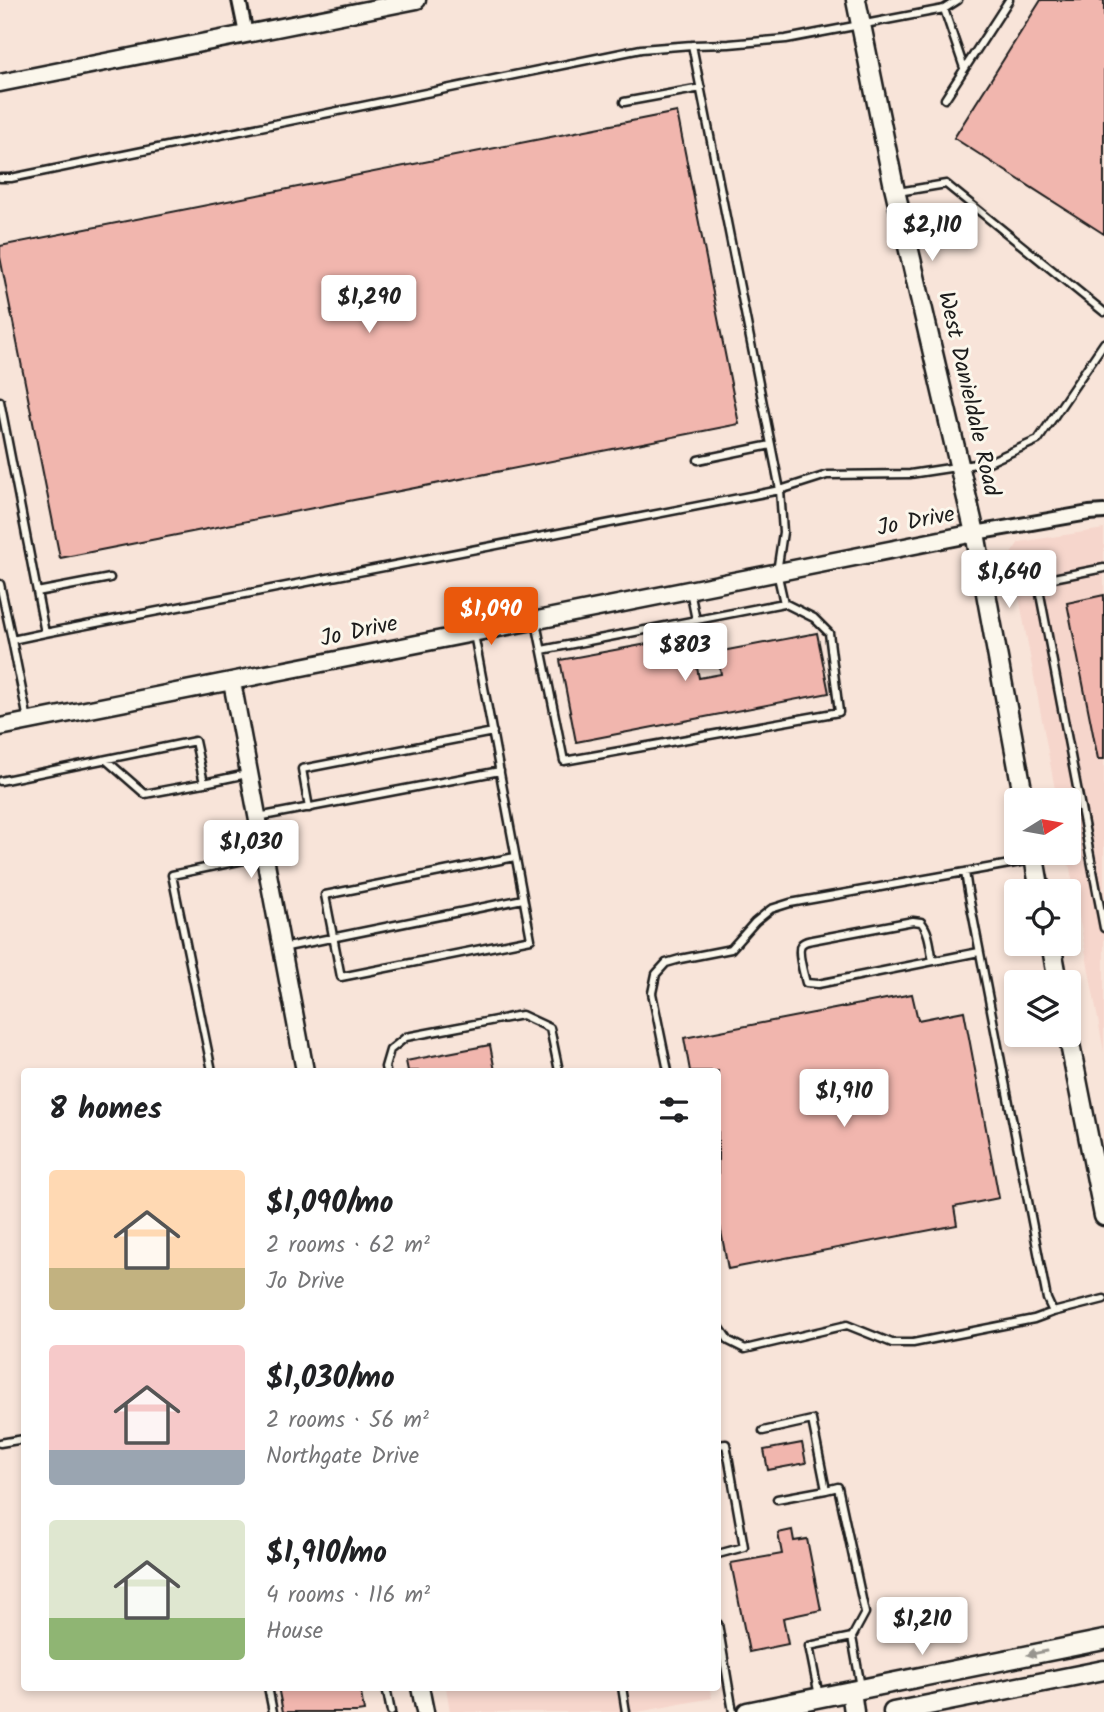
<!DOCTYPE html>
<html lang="en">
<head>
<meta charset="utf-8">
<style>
  body { margin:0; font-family:Kalam,sans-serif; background:#f6f6f6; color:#202124; height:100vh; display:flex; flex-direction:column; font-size:26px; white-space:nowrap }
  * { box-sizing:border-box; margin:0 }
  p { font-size:23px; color:#757577 }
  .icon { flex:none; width:38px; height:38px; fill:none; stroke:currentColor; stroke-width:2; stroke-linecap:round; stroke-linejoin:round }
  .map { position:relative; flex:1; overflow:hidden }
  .details { position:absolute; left:21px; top:1068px; width:700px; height:623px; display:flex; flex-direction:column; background:#fff; border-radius:7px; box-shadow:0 4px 10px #0003 }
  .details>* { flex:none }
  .needle { width:46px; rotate:79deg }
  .buttons { position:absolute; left:1004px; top:788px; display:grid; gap:14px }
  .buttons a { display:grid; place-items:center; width:77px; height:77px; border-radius:7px; background:#fff; box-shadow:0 4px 10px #0003; font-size:35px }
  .price { position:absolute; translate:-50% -60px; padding:0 16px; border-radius:7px; background:#fff; color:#222; font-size:23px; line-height:46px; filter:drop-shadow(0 2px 4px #0008) }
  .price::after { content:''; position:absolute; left:50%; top:42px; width:21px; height:16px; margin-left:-10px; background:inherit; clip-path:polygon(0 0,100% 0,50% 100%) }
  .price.current { background:#ea580c; color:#fff }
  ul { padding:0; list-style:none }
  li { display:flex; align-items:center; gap:21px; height:175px; padding:0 28px }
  li span { display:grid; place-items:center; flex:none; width:196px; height:140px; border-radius:7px; color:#555 }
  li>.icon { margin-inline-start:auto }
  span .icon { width:84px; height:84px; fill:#fffc; stroke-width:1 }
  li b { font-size:30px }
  h2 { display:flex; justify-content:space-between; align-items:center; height:84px; padding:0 28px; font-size:30px }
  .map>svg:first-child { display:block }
  .built { fill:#f6d6cc }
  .building { fill:#f1b6ae; stroke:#1c1c1c; stroke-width:2 }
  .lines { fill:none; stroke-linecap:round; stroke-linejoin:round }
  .service-casing { stroke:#1c1c1c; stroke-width:11 }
  .minor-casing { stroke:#1c1c1c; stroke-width:18 }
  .tertiary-casing { stroke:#1c1c1c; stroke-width:21 }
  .secondary-casing { stroke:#1c1c1c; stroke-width:23 }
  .service { stroke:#fbf7ec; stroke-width:6 }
  .minor { stroke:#fbf7ec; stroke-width:12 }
  .tertiary { stroke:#fbf7ec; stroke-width:16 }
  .secondary { stroke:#fbf7ec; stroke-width:18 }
  .oneway { fill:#97948e }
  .labels { text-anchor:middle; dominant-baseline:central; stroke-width:6; stroke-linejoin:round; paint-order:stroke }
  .street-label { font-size:23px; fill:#1c1c1c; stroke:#fbf7ec }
</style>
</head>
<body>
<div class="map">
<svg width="1104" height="1712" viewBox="0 0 1104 1712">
  <rect width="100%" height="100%" fill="#f8e4d9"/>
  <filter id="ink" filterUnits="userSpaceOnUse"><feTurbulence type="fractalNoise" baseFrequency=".0143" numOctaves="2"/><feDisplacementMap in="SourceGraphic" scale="14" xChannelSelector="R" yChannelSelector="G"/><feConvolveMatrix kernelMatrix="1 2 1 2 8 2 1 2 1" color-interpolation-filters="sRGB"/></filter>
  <g filter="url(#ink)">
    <!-- built -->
    <path class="built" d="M1104 529V1052L1067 852H1069V800H1057L1011 554 1019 542Z
      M446 1687H709L712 1698 638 1712H450Z"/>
    <!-- building -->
    <path class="building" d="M1041 0H1104V234L954 138Z
      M677 112 739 424 60 558 0 257V246Z
      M1104 595V759H1098L1067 603Z
      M817 633 829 693 576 742 560 660 691 636 699 678 721 674 717 652Z
      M912 994 918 1020 964 1011 999 1198 954 1207 957 1225 728 1269 718 1215V1071H690L684 1038Z
      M490 1045 495 1071H408L406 1061Z
      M802 1443 806 1463 768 1470 764 1450Z
      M792 1530 794 1541 807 1539 821 1610 783 1618 788 1644 749 1652 731 1563 782 1554 778 1533Z
      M278 1687H360L364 1711 357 1712H283Z"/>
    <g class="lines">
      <defs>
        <path id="service" d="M944 9 964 68
          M945 99 1009 0
          M624 102 701 88
          M0 178H11L641 49 692 45
          M898 192 946 184 1104 312
          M0 401 45 633 780 490 827 475 910 474 989 462 1038 440 1104 343
          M698 460 771 445
          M1104 568 1043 580 1039 589 1104 928
          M0 584 12 640 45 633
          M690 591 696 620
          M37 592 110 578
          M784 603 777 572 783 532 780 490 692 45 729 44 786 39 944 9 958 0
          M536 622 564 761 839 712 829 633 814 618 784 603 542 650
          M474 634 531 939 341 977 325 895 515 857
          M12 640 28 720
          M0 781 195 741 204 783 145 794 106 760
          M204 783 247 774
          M309 808 302 769 493 732
          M258 817 500 771
          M1032 860 965 872 968 891 1047 1299 1053 1312 1104 1299
          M282 948 523 899
          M933 961C930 948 930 932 921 922L913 921 812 940C808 941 804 941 801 945 797 952 804 975 806 983L818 984 979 952
          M212 1071 172 875 263 856
          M386 1071 385 1067 390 1050 406 1037 522 1015 550 1028 559 1071
          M668 1071 652 993 656 974 666 963 680 959 731 949 755 922 771 909 790 903 965 872
          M718 1325 729 1341 745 1349 847 1325 892 1343H913L1034 1319 1053 1312
          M763 1431 812 1420 826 1490 838 1487 865 1613 852 1637 861 1687
          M0 1443 24 1439
          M718 1445 726 1444 744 1547 718 1554
          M777 1499 826 1490
          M718 1624 733 1712
          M268 1687 273 1712
          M386 1687 391 1712
          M622 1687 626 1712
          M819 1696 809 1646 852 1637"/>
        <path id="minor" d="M239 0 246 34
          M975 533 1089 513 1104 512"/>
        <path id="tertiary" d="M0 83 417 0
          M232 682 305 1071
          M0 727 975 533
          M420 1687 425 1712"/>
        <path id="secondary" d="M856 0 893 182 975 533 1024 800
          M1033 852 1040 891
          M1051 943 1058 982
          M1068 1034 1104 1216
          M851 1691 854 1712
          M747 1712 1104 1640
          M893 1712 1104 1670"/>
      </defs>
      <!-- service casing -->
      <use href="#service" class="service-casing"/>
      <!-- minor casing -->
      <use href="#minor" class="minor-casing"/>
      <!-- tertiary casing -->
      <use href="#tertiary" class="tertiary-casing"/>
      <!-- secondary casing -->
      <use href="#secondary" class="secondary-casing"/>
      <!-- service -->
      <use href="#service" class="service"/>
      <!-- minor -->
      <use href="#minor" class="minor"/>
      <!-- tertiary -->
      <use href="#tertiary" class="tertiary"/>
      <!-- secondary -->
      <use href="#secondary" class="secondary"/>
    </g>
    <!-- one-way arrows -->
    <defs><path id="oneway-solid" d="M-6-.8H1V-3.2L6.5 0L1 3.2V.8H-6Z" transform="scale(1.75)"/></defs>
    <use class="oneway" href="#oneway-solid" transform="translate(1037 1653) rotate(169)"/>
  </g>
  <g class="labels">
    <!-- street labels -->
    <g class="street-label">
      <text transform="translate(968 394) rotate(77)">West Danieldale Road</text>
      <text transform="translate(916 522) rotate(-11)">Jo Drive</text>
      <text transform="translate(359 632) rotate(-12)">Jo Drive</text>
    </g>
  </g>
</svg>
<div class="buttons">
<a><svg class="needle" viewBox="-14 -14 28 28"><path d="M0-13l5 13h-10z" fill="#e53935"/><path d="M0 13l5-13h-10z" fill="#757577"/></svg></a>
<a><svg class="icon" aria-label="locate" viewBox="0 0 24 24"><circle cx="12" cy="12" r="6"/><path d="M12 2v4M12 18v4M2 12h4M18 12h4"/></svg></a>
<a><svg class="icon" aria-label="layers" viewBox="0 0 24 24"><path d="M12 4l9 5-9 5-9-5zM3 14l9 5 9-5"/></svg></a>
</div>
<b class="price" style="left:932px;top:263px">$2,110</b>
<b class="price" style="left:369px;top:335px">$1,290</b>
<b class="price" style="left:1009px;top:610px">$1,640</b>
<b class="price current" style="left:491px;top:647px">$1,090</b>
<b class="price" style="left:685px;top:683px">$803</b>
<b class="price" style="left:251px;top:880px">$1,030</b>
<b class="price" style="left:844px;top:1129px">$1,910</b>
<b class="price" style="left:922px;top:1657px">$1,210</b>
<section class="details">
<h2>8 homes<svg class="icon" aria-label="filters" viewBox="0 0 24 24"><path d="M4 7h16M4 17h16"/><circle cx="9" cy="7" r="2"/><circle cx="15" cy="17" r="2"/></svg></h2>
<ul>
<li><span style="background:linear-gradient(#ffd9b3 70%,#c2b280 0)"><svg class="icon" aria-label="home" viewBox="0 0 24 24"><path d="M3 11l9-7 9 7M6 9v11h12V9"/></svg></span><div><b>$1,090/mo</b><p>2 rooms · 62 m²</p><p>Jo Drive</p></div></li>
<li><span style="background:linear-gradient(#f6c9c9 75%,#9aa5b1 0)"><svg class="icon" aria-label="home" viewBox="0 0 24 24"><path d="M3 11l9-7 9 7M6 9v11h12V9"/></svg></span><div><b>$1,030/mo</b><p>2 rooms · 56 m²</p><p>Northgate Drive</p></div></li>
<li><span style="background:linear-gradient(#dfe7d0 70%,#8fb573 0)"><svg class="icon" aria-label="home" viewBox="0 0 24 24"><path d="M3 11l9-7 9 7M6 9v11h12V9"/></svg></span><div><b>$1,910/mo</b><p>4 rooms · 116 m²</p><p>House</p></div></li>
</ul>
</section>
</div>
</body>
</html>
